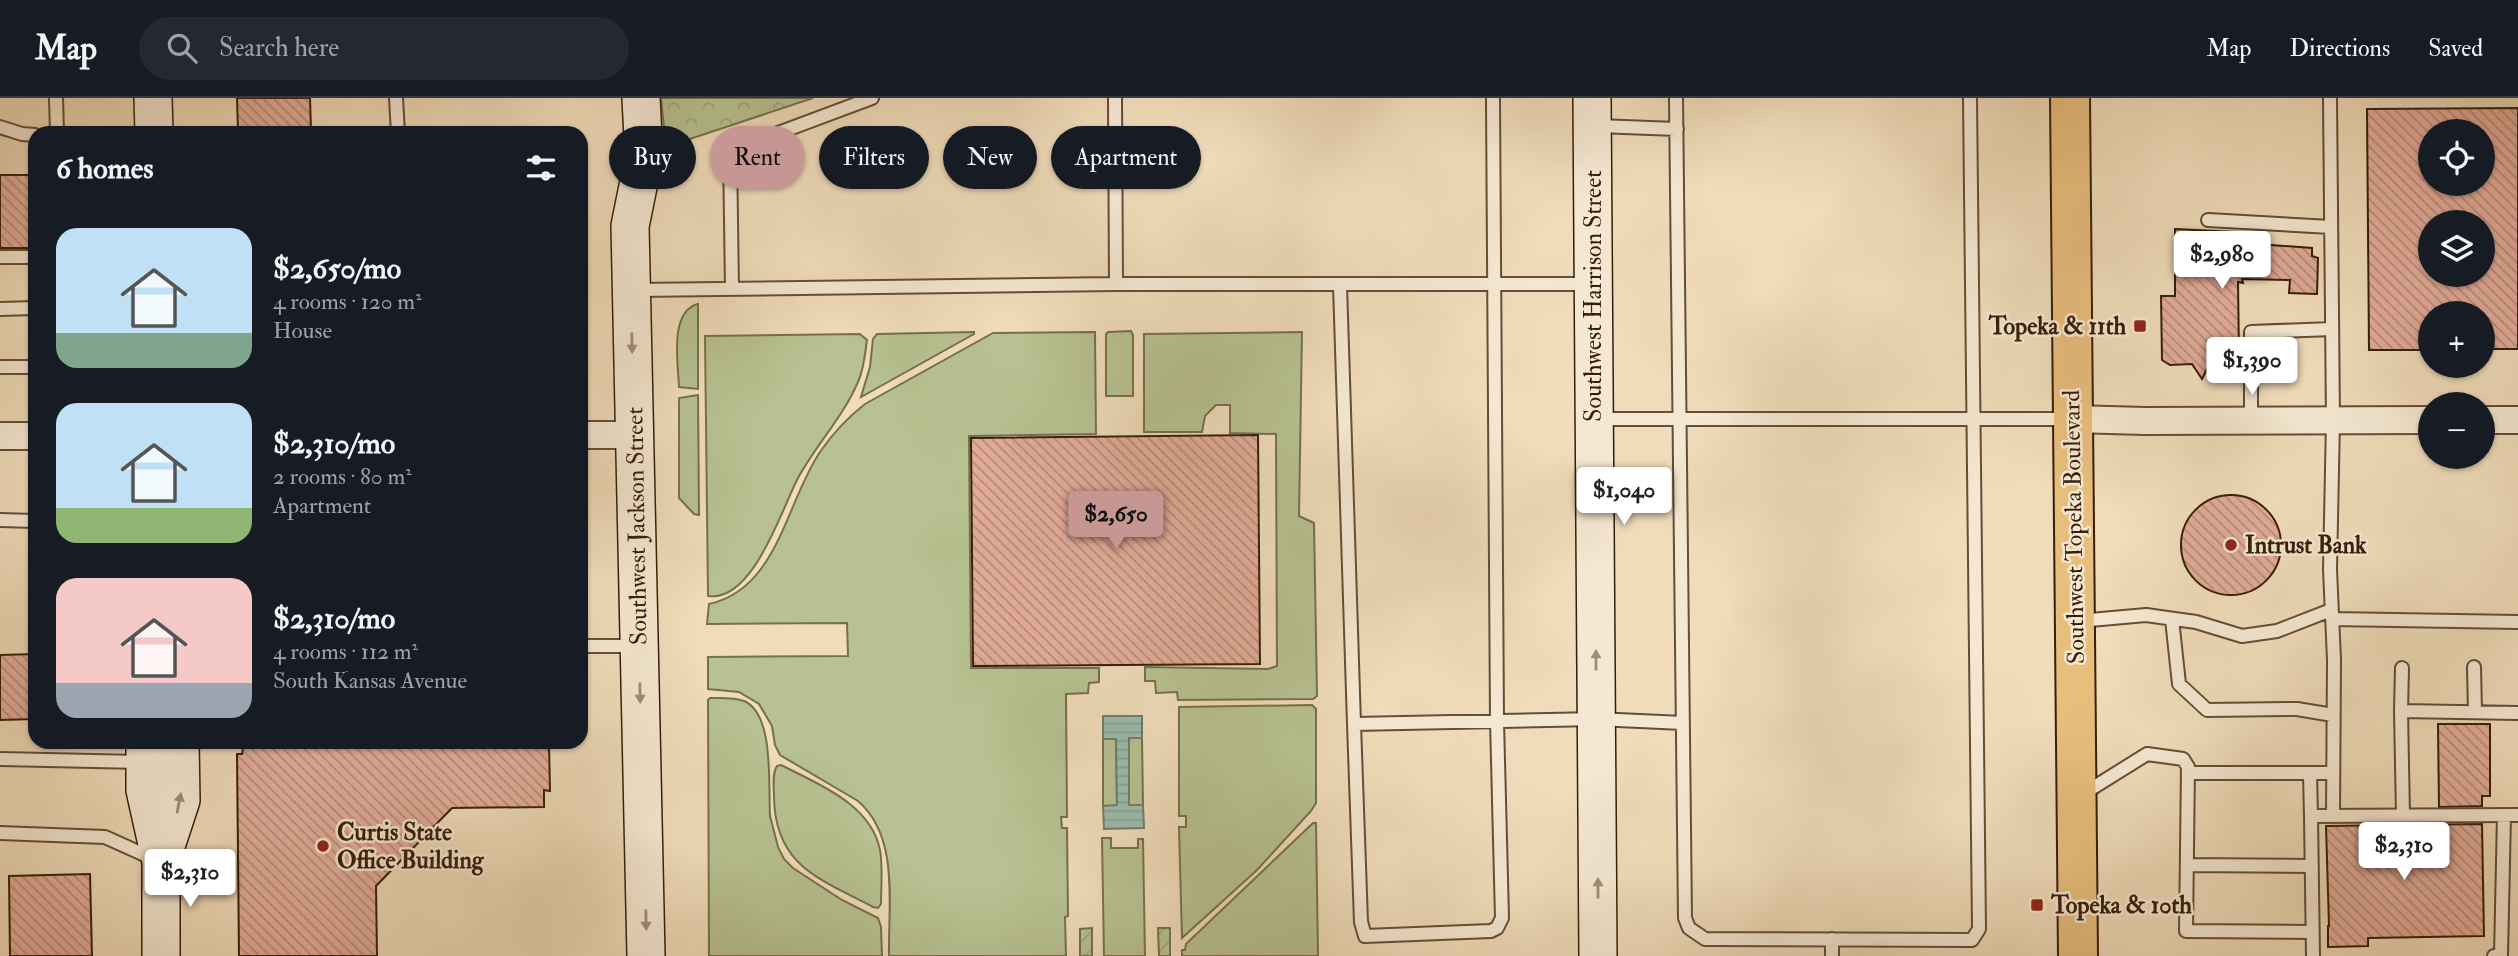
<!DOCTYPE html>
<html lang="en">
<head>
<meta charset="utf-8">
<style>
  body { margin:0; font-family:"IM FELL Double Pica",serif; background:#242831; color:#f1f3f6; height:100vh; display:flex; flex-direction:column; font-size:26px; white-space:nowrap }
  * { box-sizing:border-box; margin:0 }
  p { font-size:23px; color:#9ea1a6 }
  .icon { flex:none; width:38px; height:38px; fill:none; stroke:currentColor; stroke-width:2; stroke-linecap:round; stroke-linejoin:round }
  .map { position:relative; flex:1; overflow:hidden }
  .panel { position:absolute; left:28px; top:28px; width:560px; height:623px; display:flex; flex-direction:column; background:#171b24; border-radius:21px; box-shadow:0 2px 5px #0004 }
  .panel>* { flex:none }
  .top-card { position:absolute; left:609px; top:28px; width:665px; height:63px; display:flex; gap:14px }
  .controls { position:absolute; left:2418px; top:21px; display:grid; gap:14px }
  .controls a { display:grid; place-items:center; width:77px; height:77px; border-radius:50%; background:#171b24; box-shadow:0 2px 5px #0004; font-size:35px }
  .price { position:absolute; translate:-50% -60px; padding:0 16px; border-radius:7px; background:#fff; color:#222; font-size:23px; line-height:46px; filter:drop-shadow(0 2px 4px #0008) }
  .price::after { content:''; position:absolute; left:50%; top:42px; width:21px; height:16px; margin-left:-10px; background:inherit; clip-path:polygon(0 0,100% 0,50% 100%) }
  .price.active { background:#c59692; color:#111 }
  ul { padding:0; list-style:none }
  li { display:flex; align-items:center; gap:21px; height:175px; padding:0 28px }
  li span { display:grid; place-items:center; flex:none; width:196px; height:140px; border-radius:21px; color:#555 }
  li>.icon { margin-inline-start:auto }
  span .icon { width:84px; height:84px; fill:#fffc; stroke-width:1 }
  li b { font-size:30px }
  h2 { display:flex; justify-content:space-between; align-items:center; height:84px; padding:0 28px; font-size:30px }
  .chip { padding:0 24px; border-radius:32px; background:#171b24; box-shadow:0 2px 5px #0004; font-size:24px; line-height:63px }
  .chip.active { background:#c59692; color:#111 }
  header { display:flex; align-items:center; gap:42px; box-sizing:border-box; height:98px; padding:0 35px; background:#171b24; border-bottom:2px solid #363941 }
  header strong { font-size:33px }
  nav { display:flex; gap:38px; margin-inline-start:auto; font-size:24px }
  .search { width:490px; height:63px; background:#242831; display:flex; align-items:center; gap:18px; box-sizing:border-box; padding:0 24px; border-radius:38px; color:#9ea1a6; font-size:26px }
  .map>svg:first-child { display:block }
  .grass { fill:#b7c191; stroke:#76704d; stroke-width:2 }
  .park { fill:url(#park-crowns); stroke:#76704d; stroke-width:2 }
  .garden { fill:url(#garden-furrows); stroke:#76704d; stroke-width:2 }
  .water { fill:url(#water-rules); stroke:#727d6b; stroke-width:2 }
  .building { fill:url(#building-back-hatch); stroke:#361e09; stroke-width:2; fill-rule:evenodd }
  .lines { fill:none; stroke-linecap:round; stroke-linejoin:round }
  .lane-casing { stroke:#644e35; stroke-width:16 }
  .street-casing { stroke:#644e35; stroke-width:30 }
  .secondary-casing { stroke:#361e09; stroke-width:40 }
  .primary-casing { stroke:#361e09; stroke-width:42 }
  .lane { stroke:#f5e8d2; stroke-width:12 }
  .street { stroke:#f5e8d2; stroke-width:26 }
  .secondary { stroke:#f5e8d2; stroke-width:37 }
  .primary { stroke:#e8be7d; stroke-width:38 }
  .oneway { fill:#9f8d78 }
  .poi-dot { fill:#8f2418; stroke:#f5e8d2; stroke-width:2.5 }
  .labels { text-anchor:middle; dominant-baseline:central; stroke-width:5; stroke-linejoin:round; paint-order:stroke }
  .street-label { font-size:24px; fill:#361e09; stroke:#f5e8d2 }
  .poi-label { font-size:24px; font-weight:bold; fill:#361e09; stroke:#f5e8d2; text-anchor:start }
</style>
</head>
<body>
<header>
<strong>Map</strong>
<div class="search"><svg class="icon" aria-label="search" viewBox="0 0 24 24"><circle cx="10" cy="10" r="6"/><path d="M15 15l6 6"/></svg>Search here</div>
<nav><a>Map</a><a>Directions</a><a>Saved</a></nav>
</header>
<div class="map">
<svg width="2518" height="858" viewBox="0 0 2518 858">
  <defs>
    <pattern id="park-crowns" width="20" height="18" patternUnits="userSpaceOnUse" patternTransform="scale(1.75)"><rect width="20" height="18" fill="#b7c191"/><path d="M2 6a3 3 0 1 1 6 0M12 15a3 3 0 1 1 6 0" fill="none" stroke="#9ea57c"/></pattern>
    <pattern id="garden-furrows" width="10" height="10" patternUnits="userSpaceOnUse" patternTransform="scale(1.75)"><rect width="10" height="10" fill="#b7c191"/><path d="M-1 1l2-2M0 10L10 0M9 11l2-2" fill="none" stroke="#9ea57c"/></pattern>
    <pattern id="water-rules" width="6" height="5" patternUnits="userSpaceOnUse" patternTransform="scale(1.75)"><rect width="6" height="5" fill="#9abcad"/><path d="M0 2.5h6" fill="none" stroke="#85a194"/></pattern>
    <pattern id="building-back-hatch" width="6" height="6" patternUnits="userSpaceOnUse" patternTransform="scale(1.75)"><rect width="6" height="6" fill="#e2ac99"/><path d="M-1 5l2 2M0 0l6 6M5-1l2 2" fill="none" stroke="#b88b7b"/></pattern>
  </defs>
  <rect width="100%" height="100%" fill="#f0dcba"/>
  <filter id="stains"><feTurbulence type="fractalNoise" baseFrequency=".00286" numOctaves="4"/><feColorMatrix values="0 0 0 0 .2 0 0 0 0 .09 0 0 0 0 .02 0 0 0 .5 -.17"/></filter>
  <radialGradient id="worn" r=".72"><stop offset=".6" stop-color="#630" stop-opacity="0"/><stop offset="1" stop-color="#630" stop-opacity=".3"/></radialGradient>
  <!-- grass -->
  <path class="grass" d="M698 206V291L679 289C678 266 669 213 698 206Z
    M1131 233 1133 237V298H1106V236L1108 234Z
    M974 234V236L861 299 870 269 873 241 877 236Z
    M1095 234 1096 336 969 338 971 570H1099V584L1089 585 1088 595 1066 596 1067 719H1061L1062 730H1067L1068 818 1065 819 1066 858H889C888 808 900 739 858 703L780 657 775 647 772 628 759 606 739 594 708 591V559L848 558 847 525 707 526 709 506C778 491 786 404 820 354 833 335 847 320 865 306L993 235Z
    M1302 234 1299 418 1314 425 1317 598 1313 601 1178 602 1177 594 1156 595 1155 583H1145V569L1268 571 1277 568 1276 336 1230 335V307H1216L1205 318 1202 334H1144V236Z
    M860 236 867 242C865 256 864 271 858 284 843 319 816 347 798 380 782 410 753 505 708 498L705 238Z
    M698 297 699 417 694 416 679 400V300Z
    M710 600C721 600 734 599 744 603 775 616 768 689 770 718L778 749 784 761 793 770 842 802 878 820 881 829 882 858H709L708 602Z
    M1312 607 1316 611V705L1311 713 1257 772 1182 840 1179 729H1186V718H1179V609Z
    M1116 640 1117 708H1103V641Z
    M1129 640H1142L1143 707H1129Z
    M781 667C818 686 871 706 880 752 883 769 881 789 881 806L878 810 873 809C820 781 775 768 774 699 774 689 772 675 777 668Z
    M1313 725H1316L1318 858H1182V852H1185L1186 846Z
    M1102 740H1111V750H1138V741H1143L1145 858H1104Z"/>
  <!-- park -->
  <path class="park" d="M661 0H813L666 49Z"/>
  <!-- garden -->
  <path class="garden" d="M1092 830V858H1080V831Z
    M1158 830H1170V858H1159Z"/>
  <!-- water -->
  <path class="water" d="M1103 618H1142V640H1129V707H1143L1144 730 1104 731 1103 708 1117 707 1116 641H1103Z"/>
  <!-- building -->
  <path class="building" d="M237 0H310L311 32 238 33Z
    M2518 10V251H2483V215H2431V252H2369L2367 11ZM2431 33H2483V86H2431ZM2431 124H2483V177H2431Z
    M0 77H35V150H0Z
    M2175 131 2256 135 2257 146 2312 150V158L2318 160 2317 196 2289 195 2290 182 2242 181 2243 185 2238 184 2239 257H2215L2216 267H2209L2202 281 2192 266 2170 267 2162 262 2161 198H2175Z
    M1258 337 1260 566 973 568 971 340Z
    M2181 447a50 50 0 1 1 100 0a50 50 0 1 1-100 0Z
    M35 556V621L0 622V557Z
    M2438 626H2490V698H2482V708L2439 709Z
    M244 644H549L550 693 544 692V709L452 710 376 788 377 858H239L237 656H242Z
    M2482 726 2484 838 2368 840V848L2328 849V828H2329L2326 728Z
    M90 776 92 858H10L9 778Z"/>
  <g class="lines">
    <defs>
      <path id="lane" d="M56 0 57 35
        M396 0 398 35
        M1115 0 1116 186
        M1676 0 1685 820 1689 830 1705 841 1972 842 1979 831 1970 0
        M2330 0 2333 323 2330 471 2334 562 2333 718
        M1597 28 1677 31
        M0 29 22 36 35 37
        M2208 122 2331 129
        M0 159H35
        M1340 187 1354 626 1596 621 1683 625
        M732 191 730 53 872 0
        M635 192 1116 186H1589
        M0 211 35 210
        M0 269H35
        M1598 321H2069
        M2251 323V234L2332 231
        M0 422 35 423
        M2172 521 2179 586 2207 612 2297 611 2333 617
        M2332 521 2518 524
        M2079 523 2146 517 2196 524 2242 538 2277 533 2331 512
        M581 548H636
        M2474 569 2475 614
        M2401 613 2402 570
        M1354 626 1361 824 1365 838 1491 833 1497 830 1502 820 1497 623 1493 0
        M0 661 141 664
        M2188 675H2332
        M2310 676 2311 718
        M2083 696 2147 656 2183 661 2188 669 2186 833 2312 834
        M2403 718 2401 613 2518 615
        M0 735 105 739 156 762
        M2187 767 2312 768
        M1832 841V858
        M2313 858 2311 718 2518 717
        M2494 858H2501L2504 717"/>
      <path id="street" d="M2073 321 2145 323 2431 322
        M2483 322H2518
        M581 337H634
        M0 338H35"/>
      <path id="secondary" d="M153 0 154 35
        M641 0 644 59 630 128 646 858
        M1592 0 1598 858
        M145 644V692L161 764V858
        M161 763 181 702 180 644"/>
      <path id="primary" d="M2070 0 2078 858"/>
    </defs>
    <!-- lane casing -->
    <use href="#lane" class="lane-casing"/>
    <!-- street casing -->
    <use href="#street" class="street-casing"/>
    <!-- secondary casing -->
    <use href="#secondary" class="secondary-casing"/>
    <!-- primary casing -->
    <use href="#primary" class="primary-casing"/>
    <!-- lane -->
    <use href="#lane" class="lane"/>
    <!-- street -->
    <use href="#street" class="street"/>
    <!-- secondary -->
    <use href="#secondary" class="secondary"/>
    <!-- primary -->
    <use href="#primary" class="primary"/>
  </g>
  <!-- one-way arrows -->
  <defs><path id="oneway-solid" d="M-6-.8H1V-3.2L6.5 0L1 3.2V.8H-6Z" transform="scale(1.75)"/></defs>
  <g class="oneway">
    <use href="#oneway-solid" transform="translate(632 245) rotate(89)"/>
    <use href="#oneway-solid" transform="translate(1596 562) rotate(-90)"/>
    <use href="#oneway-solid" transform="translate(640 595) rotate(89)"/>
    <use href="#oneway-solid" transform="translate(179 705) rotate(-79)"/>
    <use href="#oneway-solid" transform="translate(1598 790) rotate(-90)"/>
    <use href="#oneway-solid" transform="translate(646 822) rotate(89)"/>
  </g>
  <!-- markers -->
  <g class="poi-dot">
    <rect x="2133" y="221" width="14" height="14" rx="3.5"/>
    <circle cx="2231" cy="447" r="7"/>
    <circle cx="323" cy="748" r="7"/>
    <rect x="2030" y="800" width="14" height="14" rx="3.5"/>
  </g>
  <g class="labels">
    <!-- street labels -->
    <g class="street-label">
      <text transform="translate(1593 198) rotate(-90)">Southwest Harrison Street</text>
      <text transform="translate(637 428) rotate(-91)">Southwest Jackson Street</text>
      <text transform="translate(2074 429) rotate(-91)">Southwest Topeka Boulevard</text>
    </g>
    <!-- poi labels -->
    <g class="poi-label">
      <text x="2126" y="228" text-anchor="end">Topeka &amp; 11th</text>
      <text x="2245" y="447">Intrust Bank</text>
      <text x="337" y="734">Curtis State<tspan x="337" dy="28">Office Building</tspan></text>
      <text x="2051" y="807">Topeka &amp; 10th</text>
    </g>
  </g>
  <rect width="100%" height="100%" filter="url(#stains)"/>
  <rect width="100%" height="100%" fill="url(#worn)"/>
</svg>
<div class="controls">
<a><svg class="icon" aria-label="locate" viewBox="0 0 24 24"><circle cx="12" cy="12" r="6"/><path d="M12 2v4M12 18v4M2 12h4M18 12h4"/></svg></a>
<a><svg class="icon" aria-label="layers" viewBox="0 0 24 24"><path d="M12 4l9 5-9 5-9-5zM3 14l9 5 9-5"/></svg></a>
<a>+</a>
<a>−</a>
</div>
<b class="price" style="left:2222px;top:193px">$2,980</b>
<b class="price" style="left:2252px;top:299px">$1,390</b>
<b class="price" style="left:1624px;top:429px">$1,040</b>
<b class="price active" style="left:1116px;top:453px">$2,650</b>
<b class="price" style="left:2404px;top:784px">$2,310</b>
<b class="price" style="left:190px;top:811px">$2,310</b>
<div class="top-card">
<a class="chip">Buy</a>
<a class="chip active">Rent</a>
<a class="chip">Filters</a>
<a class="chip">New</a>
<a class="chip">Apartment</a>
</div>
<section class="panel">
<h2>6 homes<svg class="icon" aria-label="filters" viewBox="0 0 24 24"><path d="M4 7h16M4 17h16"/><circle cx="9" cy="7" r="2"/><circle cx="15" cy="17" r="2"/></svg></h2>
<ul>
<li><span style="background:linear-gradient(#bfe0f5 75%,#7fa58c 0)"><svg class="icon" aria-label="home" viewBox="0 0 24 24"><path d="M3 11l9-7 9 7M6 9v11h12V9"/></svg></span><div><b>$2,650/mo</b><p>4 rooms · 120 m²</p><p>House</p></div></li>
<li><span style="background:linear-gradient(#bfe0f5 75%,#8fb573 0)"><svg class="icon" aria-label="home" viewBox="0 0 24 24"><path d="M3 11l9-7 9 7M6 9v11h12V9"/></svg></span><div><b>$2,310/mo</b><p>2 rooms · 80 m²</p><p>Apartment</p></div></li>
<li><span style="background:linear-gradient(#f6c9c9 75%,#9aa5b1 0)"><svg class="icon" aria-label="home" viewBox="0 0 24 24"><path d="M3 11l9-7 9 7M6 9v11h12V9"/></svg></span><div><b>$2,310/mo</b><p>4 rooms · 112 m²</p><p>South Kansas Avenue</p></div></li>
</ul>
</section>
</div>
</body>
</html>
